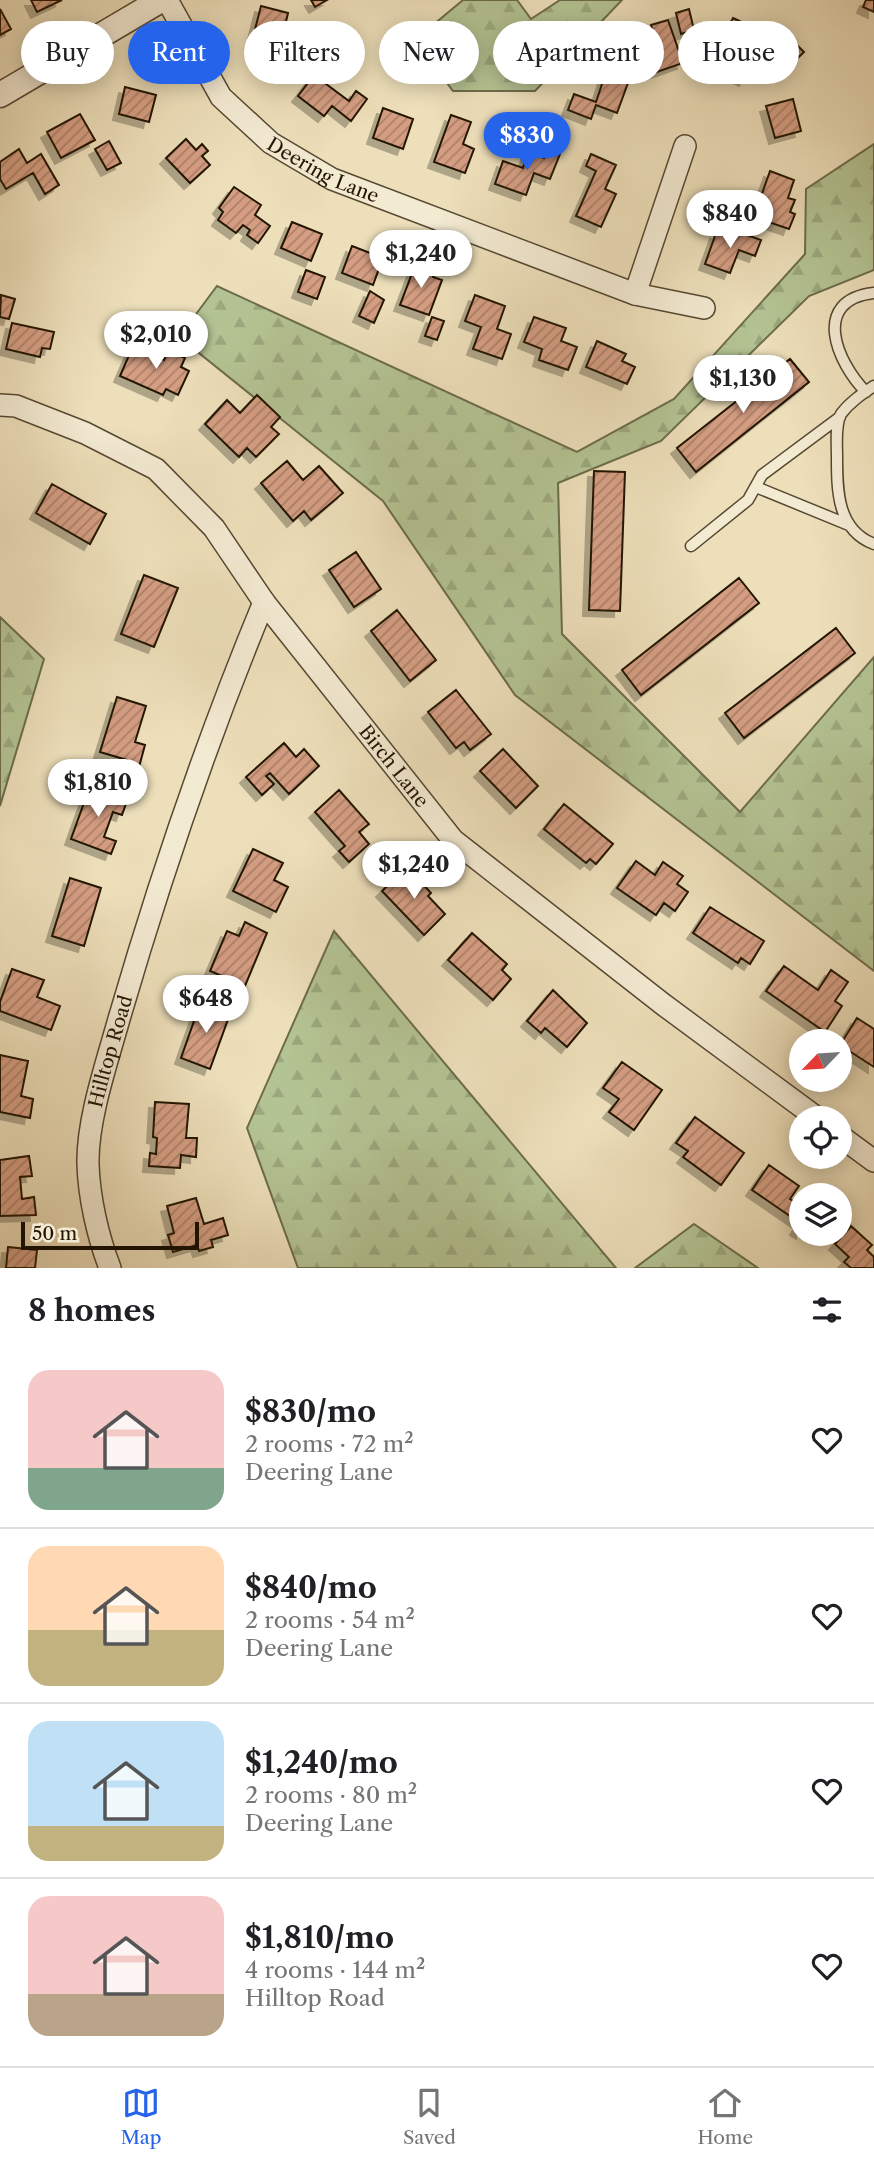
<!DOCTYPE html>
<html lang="en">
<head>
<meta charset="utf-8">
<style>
  body { margin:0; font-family:"Libre Caslon Text",serif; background:#f6f6f6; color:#202124; height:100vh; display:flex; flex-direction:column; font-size:26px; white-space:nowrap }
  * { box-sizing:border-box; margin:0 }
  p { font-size:23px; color:#757577 }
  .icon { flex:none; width:38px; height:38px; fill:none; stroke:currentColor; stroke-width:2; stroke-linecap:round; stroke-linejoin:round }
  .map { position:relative; height:1268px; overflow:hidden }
  .sheet { display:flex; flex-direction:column; background:#fff; flex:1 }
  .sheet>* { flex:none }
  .top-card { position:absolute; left:21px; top:21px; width:833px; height:63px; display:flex; gap:14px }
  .needle { width:46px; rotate:245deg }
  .tools { position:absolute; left:789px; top:1029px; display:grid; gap:14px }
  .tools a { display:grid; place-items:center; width:63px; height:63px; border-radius:50%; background:#fff; box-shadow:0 4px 18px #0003; font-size:35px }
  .scale { position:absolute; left:21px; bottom:18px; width:178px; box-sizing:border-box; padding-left:7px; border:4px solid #241503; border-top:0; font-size:19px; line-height:24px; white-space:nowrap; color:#241503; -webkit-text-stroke:5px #f3ead2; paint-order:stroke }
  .price { position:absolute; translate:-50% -60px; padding:0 16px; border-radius:24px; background:#fff; color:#222; font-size:23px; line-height:46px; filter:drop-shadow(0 2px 4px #0008) }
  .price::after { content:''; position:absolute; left:50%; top:42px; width:21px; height:16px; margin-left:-10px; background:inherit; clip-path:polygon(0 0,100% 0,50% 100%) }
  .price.current { background:#2563eb; color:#fff }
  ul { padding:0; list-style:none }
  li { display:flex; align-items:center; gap:21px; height:175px; padding:0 28px }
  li+li { border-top:2px solid #e0e0e0 }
  li span { display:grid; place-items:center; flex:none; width:196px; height:140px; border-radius:21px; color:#555 }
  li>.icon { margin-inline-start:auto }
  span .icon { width:84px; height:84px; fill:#fffc; stroke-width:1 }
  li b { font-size:30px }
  h2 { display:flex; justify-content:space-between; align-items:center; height:84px; padding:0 28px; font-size:30px }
  .pill { padding:0 24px; border-radius:32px; background:#fff; box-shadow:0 4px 18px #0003; font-size:24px; line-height:63px }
  .pill.current { background:#2563eb; color:#fff }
  .tabs { display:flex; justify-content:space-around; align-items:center; height:98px; border-top:2px solid #e0e0e0; background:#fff; font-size:19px; color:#757577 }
  .tabs a { display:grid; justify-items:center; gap:4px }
  .tabs .current { color:#2563eb }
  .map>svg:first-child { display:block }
  .forest { fill:url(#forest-firs); stroke:#6c6c4b; stroke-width:2 }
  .building { fill:url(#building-hatch); stroke:#241503; stroke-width:2; filter:url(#shadow) }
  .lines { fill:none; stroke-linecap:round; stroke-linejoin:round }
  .service-casing { stroke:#564831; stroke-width:13 }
  .minor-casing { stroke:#564831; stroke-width:24 }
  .tertiary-casing { stroke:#564831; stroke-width:27 }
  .service { stroke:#f3ead2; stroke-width:10 }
  .minor { stroke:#f3ead2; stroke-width:21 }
  .tertiary { stroke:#f3ead2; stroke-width:24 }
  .labels { text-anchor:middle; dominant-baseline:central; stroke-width:7; stroke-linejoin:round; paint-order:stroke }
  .street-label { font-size:19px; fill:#241503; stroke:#f3ead2 }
</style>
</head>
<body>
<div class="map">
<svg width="874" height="1268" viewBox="0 0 874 1268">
  <defs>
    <pattern id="forest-firs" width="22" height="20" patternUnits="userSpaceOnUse" patternTransform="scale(1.75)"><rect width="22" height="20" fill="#b4c393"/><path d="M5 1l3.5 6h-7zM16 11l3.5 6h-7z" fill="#9ba77d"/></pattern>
    <pattern id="building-hatch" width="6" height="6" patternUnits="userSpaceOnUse" patternTransform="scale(1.75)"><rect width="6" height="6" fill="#d59e83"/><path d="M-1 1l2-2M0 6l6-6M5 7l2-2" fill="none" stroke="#ad8069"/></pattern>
    <filter id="shadow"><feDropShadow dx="-6" dy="6" stdDeviation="0" flood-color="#0004"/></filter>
  </defs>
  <rect width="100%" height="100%" fill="#eddfba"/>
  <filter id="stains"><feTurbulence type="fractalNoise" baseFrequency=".00286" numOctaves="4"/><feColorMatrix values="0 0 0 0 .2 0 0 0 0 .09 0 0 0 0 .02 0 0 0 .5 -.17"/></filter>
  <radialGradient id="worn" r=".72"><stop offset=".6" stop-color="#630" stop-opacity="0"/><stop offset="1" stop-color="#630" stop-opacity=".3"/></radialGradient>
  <!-- forest -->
  <path class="forest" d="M463 0H517L531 19 560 0H622L535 91H453L415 40Z
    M874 144V270L809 296 661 441 558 483 562 634 740 812 874 657V971L515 695 383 501 179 337 217 286 577 452 674 399 805 254 806 189Z
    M0 617 44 659 0 806Z
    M334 931 616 1268H298L247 1128Z
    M694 1224 758 1268H635Z"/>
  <!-- building -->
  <path class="building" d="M31 0H62L37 12Z
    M311 0H327L315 7Z
    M866 0H874V12L863 7Z
    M261 6 288 13 280 48 252 41Z
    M0 9 11 29 0 35Z
    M689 9 694 30 681 34 676 13Z
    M733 18 750 26 740 47 757 56 745 80 715 65 725 46 720 43Z
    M668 20 683 63 651 74 641 46 656 41 651 25Z
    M778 26 804 52 781 74 755 49Z
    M606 72 629 80 617 113 596 105 591 119 568 110 574 94 596 102Z
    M314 75 349 101 356 91 367 99 351 121 332 106 324 116 298 96Z
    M125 87 156 95 149 122 119 114Z
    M793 99 801 131 775 138 766 106Z
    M383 108 413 119 403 149 373 138Z
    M80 114 95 140 61 158 47 132Z
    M451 115 471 122 463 144 474 149 465 173 434 162Z
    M186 139 196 150 202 144 208 151 202 156 210 165 190 183 166 158Z
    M109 141 121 163 107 170 95 149Z
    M19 149 27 163 41 154 59 185 45 194 33 173 6 189 0 179V162Z
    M548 149 560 154 550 179 534 173 526 195 495 184 503 161 523 168 528 152 544 158Z
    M591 154 616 165 605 189 616 194 601 227 576 216 596 171 586 166Z
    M770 171 794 180 788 198 795 200 790 212 795 214 789 229 760 219 766 204 759 202Z
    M234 187 261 205 255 215 270 226 258 243 247 235 250 230 243 225 236 233 218 220 223 212 219 208Z
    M292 222 322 234 311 261 281 248Z
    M733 230 761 240 755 256 739 250 730 273 705 264 716 233 730 238Z
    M352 246 383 258 373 285 342 273Z
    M416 263 436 270 433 277 442 280 429 315 400 305Z
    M306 270 325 277 317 299 298 292Z
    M370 291 384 300 374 323 359 316Z
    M1 295 15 299 9 319 0 317Z
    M475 295 505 306 497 329 511 334 502 359 473 349 481 327 465 321Z
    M432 317 444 321 437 340 425 336Z
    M534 317 566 328 561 341 577 347 568 370 539 360 542 349 524 342Z
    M12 323 54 332 50 349 42 348 40 357 6 349Z
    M597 341 626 354 622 361 635 367 627 384 586 367Z
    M133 346 164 360 168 350 185 358 181 367 189 371 178 395 166 389 163 395 120 376Z
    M790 359 809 382 696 472 677 448Z
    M257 395 280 417 271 427 279 434 256 457 247 448 239 457 205 424 227 400 240 413Z
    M287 461 303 480 319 466 343 493 311 520 304 511 293 521 261 483Z
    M594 471 625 472 620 611 589 610Z
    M52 484 106 514 90 544 36 513Z
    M356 552 381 589 354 607 329 570Z
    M144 575 178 588 154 647 121 634Z
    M739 578 759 603 641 695 622 670Z
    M397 610 436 660 410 681 371 631Z
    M836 628 855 653 744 738 725 713Z
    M456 690 491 734 470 750 464 742 456 748 428 712Z
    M117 697 146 706 135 742 145 745 139 767 126 764 127 760 100 752Z
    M284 743 296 757 304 749 319 766 289 794 270 773 266 776 274 784 262 795 246 777Z
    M503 749 538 786 516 808 480 771Z
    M90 786 115 796 117 791 129 795 122 815 113 812 104 837 116 841 111 854 71 839Z
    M339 790 369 824 359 832 369 844 349 862 339 851 345 846 315 812Z
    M564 804 613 844 596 864 590 859 586 863 544 829Z
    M253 849 283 863 274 880 288 887 276 912 233 891Z
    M636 861 655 875 663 862 683 876 677 884 688 892 675 911 664 903 656 915 617 888Z
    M407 867 431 893 428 896 445 914 424 935 382 891Z
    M70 878 101 888 84 946 52 936Z
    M710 907 764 941 750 964 741 958 738 963 693 933Z
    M245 922 267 933 245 986 210 971 227 931 239 936Z
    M472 933 507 964 502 970 511 979 493 1000 448 960Z
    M784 966 818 990 831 970 848 982 835 1001 842 1006 825 1032 766 991Z
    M12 969 44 980 37 997 60 1006 51 1030 0 1011V1002Z
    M553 990 587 1023 567 1047 545 1028 541 1033 527 1021Z
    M201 1001 231 1011 210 1069 181 1058Z
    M857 1018 874 1029V1067L840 1045Z
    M0 1055 28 1061 21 1096 33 1099 30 1118 0 1112Z
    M622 1062 662 1090 634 1130 609 1112 619 1099 603 1088Z
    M155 1102 189 1104 186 1138H197L196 1157 181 1155 180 1168 149 1166 150 1153 156 1154 157 1138 153 1137Z
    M695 1117 744 1153 721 1185 683 1157 688 1151 676 1143Z
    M29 1156 32 1176 20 1177 22 1199 34 1197 36 1215 0 1216V1160Z
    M769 1165 799 1186 790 1199 798 1204 802 1199V1233L796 1229 800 1223 752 1190Z
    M196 1198 204 1224 223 1218 228 1235 211 1240 213 1247 199 1251 197 1245 173 1252 168 1235 174 1233 167 1206Z
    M851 1226 872 1245 867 1250 874 1257V1268H851L844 1262 849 1257 835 1244Z
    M8 1247 37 1250 35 1268H6Z"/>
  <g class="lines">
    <defs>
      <path id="service" d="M874 386C862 394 850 402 841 414 835 425 837 444 837 457 837 490 837 530 874 544
        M866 392C837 363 810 300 874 293
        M756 487 849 525
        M691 546 748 500 762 475 840 417"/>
      <g id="minor">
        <path id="s1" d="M167 0 221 97 271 143 332 179 635 294 704 308"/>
        <path d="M635 294 685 146"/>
        <path id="s2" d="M0 405 16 406 85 433 156 469 214 528 264 602 453 840 664 1005 817 1118"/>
        <path d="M840 1136 874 1161"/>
        <path id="s3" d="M110 1268C98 1237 89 1198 88 1164 87 1120 107 1062 119 1019 160 878 208 737 264 602"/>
      </g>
      <path id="tertiary" d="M0 95 161 0"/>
    </defs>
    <!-- service casing -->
    <use href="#service" class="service-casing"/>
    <!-- minor casing -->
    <use href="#minor" class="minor-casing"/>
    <!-- tertiary casing -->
    <use href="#tertiary" class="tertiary-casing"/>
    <!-- service -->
    <use href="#service" class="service"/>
    <!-- minor -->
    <use href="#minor" class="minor"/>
    <!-- tertiary -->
    <use href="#tertiary" class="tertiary"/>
  </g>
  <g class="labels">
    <!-- street labels -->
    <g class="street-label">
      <text stroke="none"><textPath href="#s1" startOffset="238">Deering Lane</textPath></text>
      <text stroke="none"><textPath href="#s2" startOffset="551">Birch Lane</textPath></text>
      <text stroke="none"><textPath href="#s3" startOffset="222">Hilltop Road</textPath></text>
    </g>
  </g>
  <rect width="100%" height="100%" filter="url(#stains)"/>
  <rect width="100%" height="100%" fill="url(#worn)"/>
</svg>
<div class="tools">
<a><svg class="needle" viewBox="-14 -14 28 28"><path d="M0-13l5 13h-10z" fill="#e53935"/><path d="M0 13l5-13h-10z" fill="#757577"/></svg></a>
<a><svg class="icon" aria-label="locate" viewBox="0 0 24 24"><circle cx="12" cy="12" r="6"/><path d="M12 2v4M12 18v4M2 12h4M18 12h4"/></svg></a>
<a><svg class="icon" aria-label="layers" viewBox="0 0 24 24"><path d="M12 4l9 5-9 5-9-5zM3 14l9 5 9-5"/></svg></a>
</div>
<div class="scale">50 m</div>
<b class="price current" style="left:527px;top:172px">$830</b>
<b class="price" style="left:730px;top:250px">$840</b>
<b class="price" style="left:421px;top:290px">$1,240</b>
<b class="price" style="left:156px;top:371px">$2,010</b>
<b class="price" style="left:743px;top:415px">$1,130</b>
<b class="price" style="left:98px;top:819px">$1,810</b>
<b class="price" style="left:414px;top:901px">$1,240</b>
<b class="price" style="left:206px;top:1035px">$648</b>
<div class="top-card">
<a class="pill">Buy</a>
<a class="pill current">Rent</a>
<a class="pill">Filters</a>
<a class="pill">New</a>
<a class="pill">Apartment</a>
<a class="pill">House</a>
</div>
</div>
<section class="sheet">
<h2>8 homes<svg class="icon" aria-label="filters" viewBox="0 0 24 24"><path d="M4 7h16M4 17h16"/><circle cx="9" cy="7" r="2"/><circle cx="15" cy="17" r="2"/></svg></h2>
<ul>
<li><span style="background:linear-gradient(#f6c9c9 70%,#7fa58c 0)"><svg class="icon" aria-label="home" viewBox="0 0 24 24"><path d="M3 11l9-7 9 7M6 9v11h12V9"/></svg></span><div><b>$830/mo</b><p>2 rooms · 72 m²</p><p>Deering Lane</p></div><svg class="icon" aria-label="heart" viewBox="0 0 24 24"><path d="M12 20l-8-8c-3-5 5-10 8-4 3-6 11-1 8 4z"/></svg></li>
<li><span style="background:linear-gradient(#ffd9b3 60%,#c2b280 0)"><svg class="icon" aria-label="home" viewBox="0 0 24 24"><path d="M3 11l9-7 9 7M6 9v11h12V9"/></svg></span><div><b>$840/mo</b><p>2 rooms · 54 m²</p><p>Deering Lane</p></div><svg class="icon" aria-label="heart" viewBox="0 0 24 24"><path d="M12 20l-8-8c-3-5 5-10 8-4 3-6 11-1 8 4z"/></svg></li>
<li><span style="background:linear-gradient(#bfe0f5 75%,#c2b280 0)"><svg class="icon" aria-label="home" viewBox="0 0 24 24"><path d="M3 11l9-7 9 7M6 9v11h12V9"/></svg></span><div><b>$1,240/mo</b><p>2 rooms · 80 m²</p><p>Deering Lane</p></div><svg class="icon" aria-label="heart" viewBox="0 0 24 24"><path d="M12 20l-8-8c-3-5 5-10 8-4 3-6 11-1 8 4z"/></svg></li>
<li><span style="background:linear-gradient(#f6c9c9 70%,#b9a48a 0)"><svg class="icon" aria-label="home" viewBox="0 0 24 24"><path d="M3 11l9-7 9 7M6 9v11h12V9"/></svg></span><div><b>$1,810/mo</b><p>4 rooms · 144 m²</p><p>Hilltop Road</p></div><svg class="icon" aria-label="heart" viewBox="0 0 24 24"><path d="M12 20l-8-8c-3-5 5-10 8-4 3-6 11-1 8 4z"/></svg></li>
</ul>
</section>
<nav class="tabs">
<a class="current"><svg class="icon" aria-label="map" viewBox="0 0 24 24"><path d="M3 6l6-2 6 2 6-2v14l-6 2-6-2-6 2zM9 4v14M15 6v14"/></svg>Map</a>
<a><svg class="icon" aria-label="saved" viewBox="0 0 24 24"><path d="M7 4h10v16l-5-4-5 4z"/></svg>Saved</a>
<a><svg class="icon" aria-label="home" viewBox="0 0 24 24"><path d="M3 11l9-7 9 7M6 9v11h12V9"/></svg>Home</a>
</nav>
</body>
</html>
